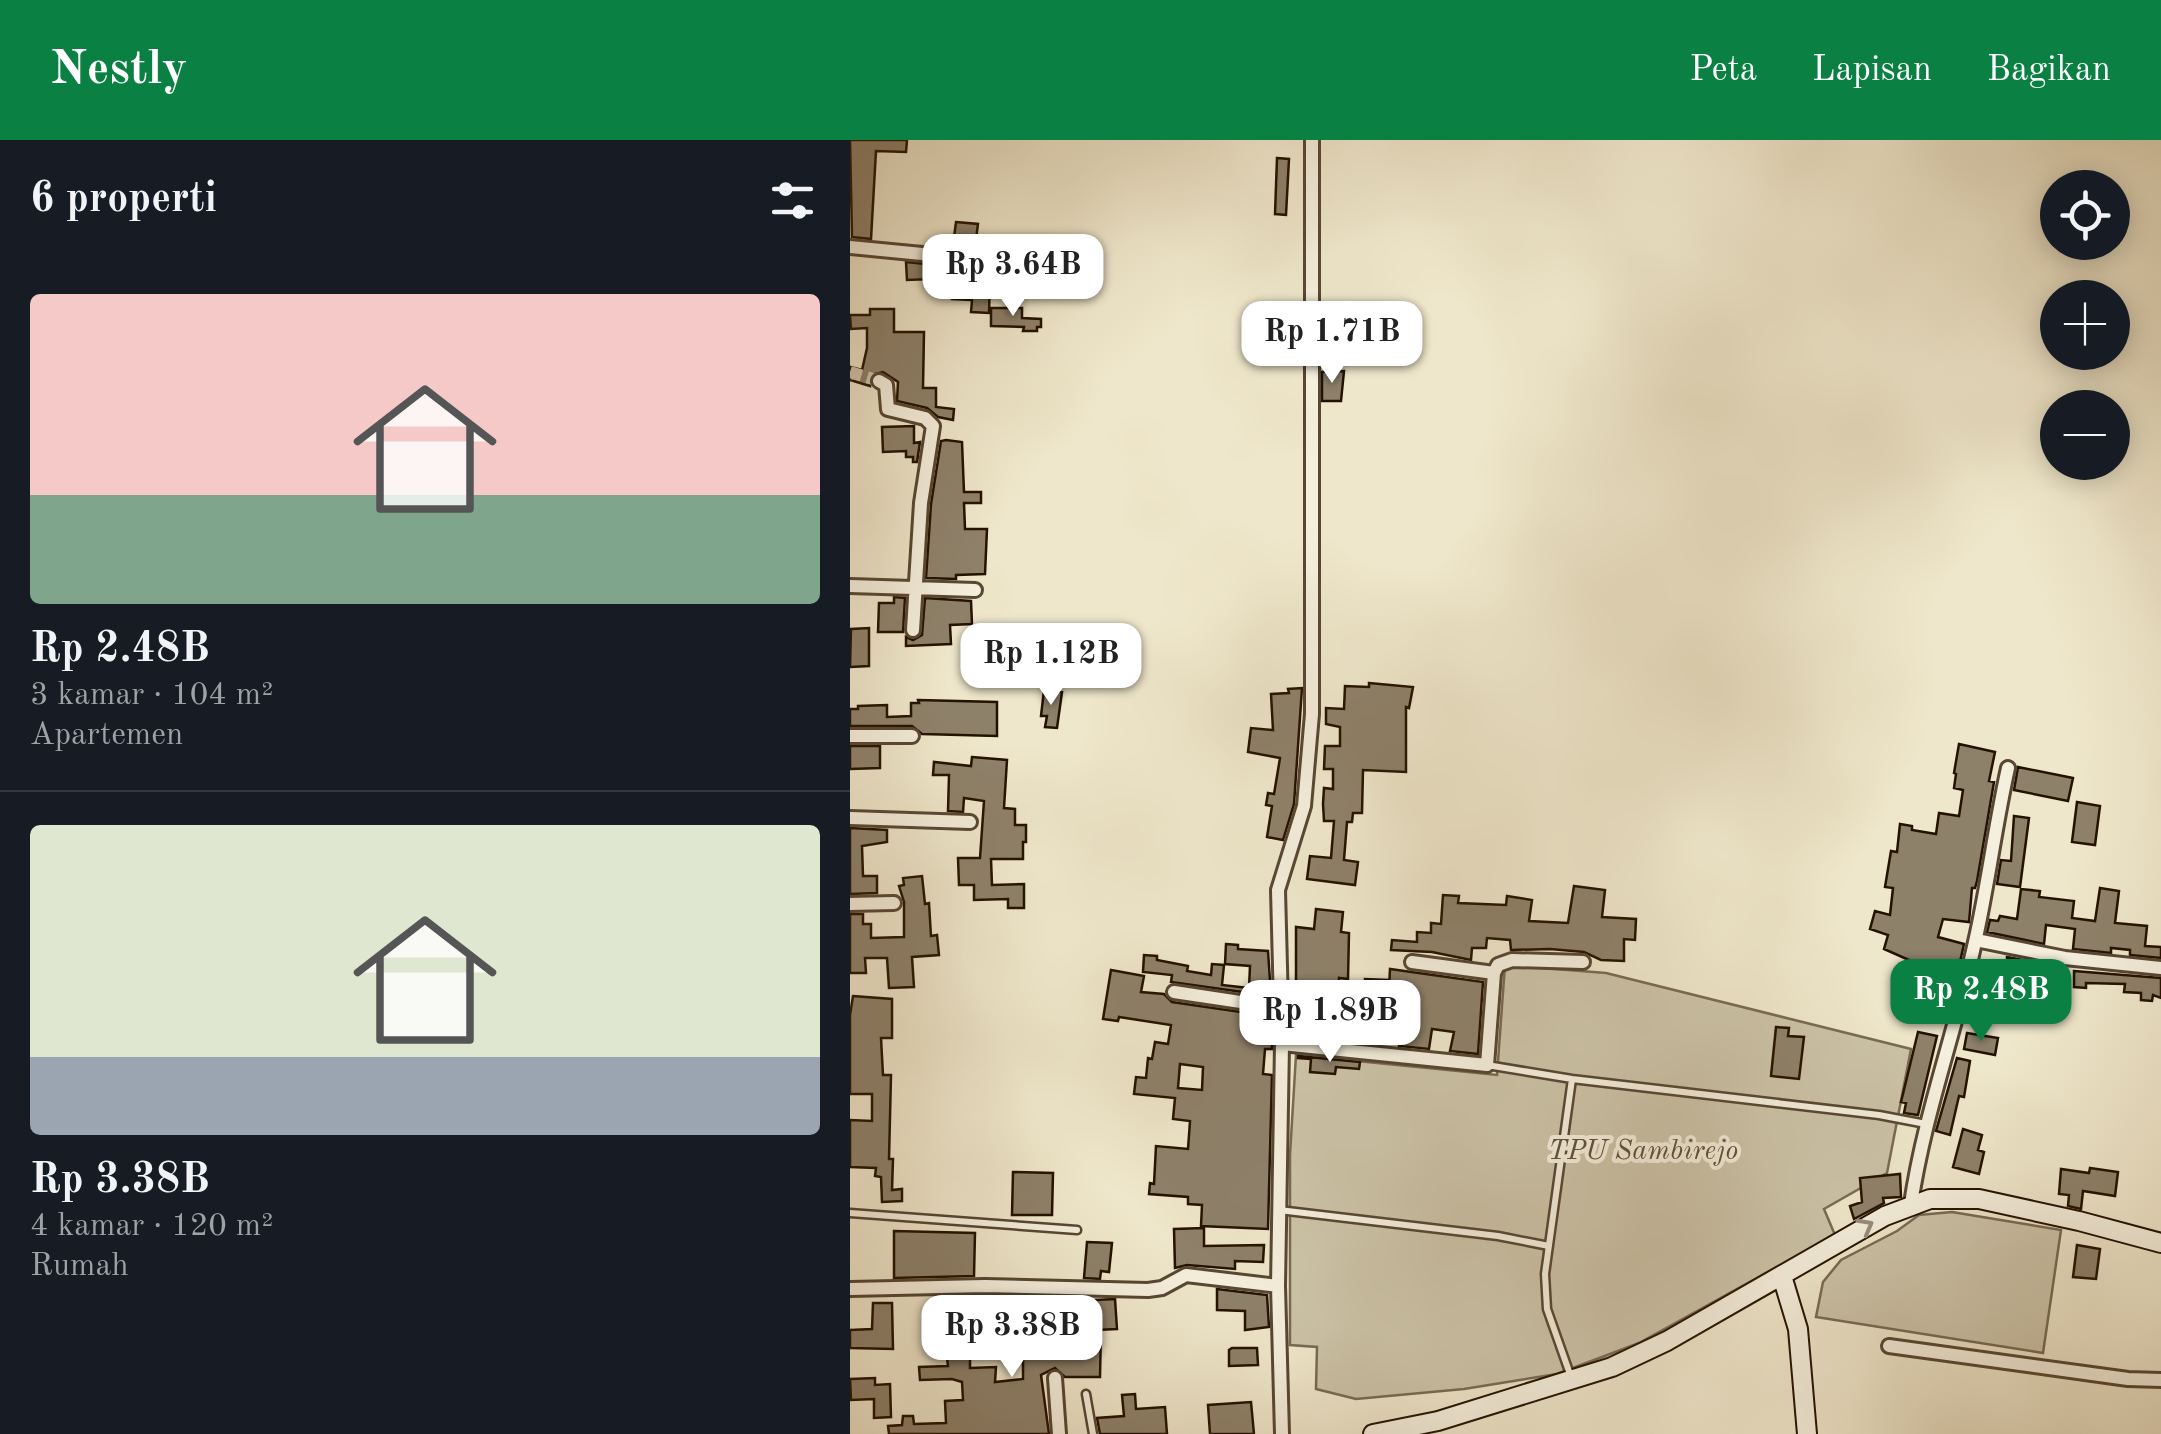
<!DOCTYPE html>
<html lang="id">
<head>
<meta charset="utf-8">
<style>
  body { margin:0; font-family:"Old Standard TT",serif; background:#242831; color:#f1f3f6; height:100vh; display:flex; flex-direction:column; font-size:38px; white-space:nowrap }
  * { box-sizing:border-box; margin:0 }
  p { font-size:32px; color:#9ea1a6 }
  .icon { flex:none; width:55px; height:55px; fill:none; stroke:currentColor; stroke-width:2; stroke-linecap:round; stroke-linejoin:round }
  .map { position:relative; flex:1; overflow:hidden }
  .side { display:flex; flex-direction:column; background:#171b24; width:850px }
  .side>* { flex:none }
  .fabs { position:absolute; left:1190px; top:30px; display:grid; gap:20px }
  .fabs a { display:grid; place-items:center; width:90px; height:90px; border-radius:50%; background:#171b24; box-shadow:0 5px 25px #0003; font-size:50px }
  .price { position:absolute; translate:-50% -85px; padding:0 22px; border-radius:20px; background:#fff; color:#222; font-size:32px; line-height:65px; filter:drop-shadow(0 2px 5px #0008) }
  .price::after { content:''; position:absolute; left:50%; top:60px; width:30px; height:22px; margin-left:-15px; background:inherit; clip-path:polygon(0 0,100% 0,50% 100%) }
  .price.current { background:#0b8043; color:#fff }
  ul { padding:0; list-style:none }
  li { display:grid; align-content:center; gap:20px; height:530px; padding:0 30px }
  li+li { border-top:2px solid #363941 }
  li span { display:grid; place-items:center; height:310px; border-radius:10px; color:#555 }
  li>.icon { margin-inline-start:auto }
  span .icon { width:180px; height:180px; fill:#fffc; stroke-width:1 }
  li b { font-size:42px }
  h2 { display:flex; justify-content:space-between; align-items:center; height:120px; padding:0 30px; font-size:42px }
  header { display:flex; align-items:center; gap:60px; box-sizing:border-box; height:140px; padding:0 50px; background:#0b8043; color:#fff }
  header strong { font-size:48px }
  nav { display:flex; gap:55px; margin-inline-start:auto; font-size:35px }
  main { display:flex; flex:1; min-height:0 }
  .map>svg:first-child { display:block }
  .green { fill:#ccc3a8; stroke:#786a54; stroke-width:2.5 }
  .building { fill:#8e816a; stroke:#241200; stroke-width:2.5; fill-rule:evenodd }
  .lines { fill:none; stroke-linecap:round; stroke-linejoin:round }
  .minor-tunnel { stroke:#d1c7ad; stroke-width:12; stroke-dasharray:12 6; stroke-linecap:butt }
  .service-casing { stroke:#574733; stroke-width:11 }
  .minor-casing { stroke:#574733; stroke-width:18 }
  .secondary-casing { stroke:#241200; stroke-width:22 }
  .service { stroke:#f5efdd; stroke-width:6 }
  .minor { stroke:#f5efdd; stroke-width:12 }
  .secondary { stroke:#f5efdd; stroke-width:18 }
  .oneway { stroke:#978c7a }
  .labels { text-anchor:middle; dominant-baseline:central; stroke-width:8; stroke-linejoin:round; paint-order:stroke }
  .park-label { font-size:28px; font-style:italic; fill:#5f503b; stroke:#f5efdd }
</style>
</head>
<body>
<header>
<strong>Nestly</strong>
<nav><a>Peta</a><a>Lapisan</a><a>Bagikan</a></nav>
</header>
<main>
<section class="side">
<h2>6 properti<svg class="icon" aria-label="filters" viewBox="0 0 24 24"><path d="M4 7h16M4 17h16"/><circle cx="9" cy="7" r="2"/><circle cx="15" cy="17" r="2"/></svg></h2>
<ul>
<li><span style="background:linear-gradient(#f6c9c9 65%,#7fa58c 0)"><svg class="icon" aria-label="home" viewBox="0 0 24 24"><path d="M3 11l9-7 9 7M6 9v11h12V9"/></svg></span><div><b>Rp 2.48B</b><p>3 kamar · 104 m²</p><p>Apartemen</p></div></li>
<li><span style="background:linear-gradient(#dfe7d0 75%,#9aa5b1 0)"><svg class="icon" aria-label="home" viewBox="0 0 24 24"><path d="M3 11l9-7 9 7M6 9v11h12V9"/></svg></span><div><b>Rp 3.38B</b><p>4 kamar · 120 m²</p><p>Rumah</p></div></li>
</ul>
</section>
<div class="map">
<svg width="1311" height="1294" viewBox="0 0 1311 1294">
  <rect width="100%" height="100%" fill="#efe7cb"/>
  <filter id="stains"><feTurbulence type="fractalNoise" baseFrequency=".002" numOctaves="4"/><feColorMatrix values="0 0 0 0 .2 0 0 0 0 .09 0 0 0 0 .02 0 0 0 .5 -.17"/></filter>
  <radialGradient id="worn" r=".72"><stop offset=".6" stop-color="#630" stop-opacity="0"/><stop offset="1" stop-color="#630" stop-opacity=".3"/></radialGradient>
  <!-- green -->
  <path class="green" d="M655 825 756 833 1061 909 1037 1033 974 1069 985 1095 789 1203 707 1234 614 1249 506 1259 466 1249 467 1207 440 1205V1015L446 915 647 935Z
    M1102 1072 1211 1090 1193 1213 966 1177 973 1142 991 1120 1047 1091 1069 1075Z"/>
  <!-- building -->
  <path class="building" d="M0 0H57L56 12 26 11 21 99 2 97Z
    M427 18 439 19 436 75 425 74Z
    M106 82 128 84 125 107 103 105Z
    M56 122 116 128V137L140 138 139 173 121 172 122 160 102 159V146L82 143V139L57 140Z
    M141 168H172V178L191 179V187H187V191H173L174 187 141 186Z
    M20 169H44V192H74L73 248H86V267L104 269 103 280 88 277 77 268 47 261 48 242 33 232 21 235 20 246 0 240 1 227 12 230 17 208V188L1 189 0 175H20Z
    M494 231 491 261H472V232Z
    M64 286V303L70 302 67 322H63V317H56V311L33 312 32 287Z
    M96 300 112 302 114 352H131V363H114L115 389H137L135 434 106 435V439L76 438 81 364 91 301Z
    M44 457 55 458 53 492H28L29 463H44Z
    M75 458 121 461 122 484 100 485 101 504 56 506V497L63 500 72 495Z
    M19 488V526L0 527 1 489Z
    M519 543 563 547 559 568 556 567V632L513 630 512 673H503L502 682H497L494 720 508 722 505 745 457 739 460 716 481 718 484 681H474L473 664 474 648 483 649V629H474L475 606H490V587L476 584V568L494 569 495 546 519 547Z
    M452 548 444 664 433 700 417 697 422 666 416 665 418 653 424 654 430 618 398 612 401 588 423 590 421 554 439 553 438 549Z
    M194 550 212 552 207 588 195 587 197 576H191Z
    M68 560 147 562V596L72 594 62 586H0V569H8V566L37 565V577L61 576V563H69Z
    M1109 604 1145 612 1139 641 1144 642 1127 741 1125 748H1122L1119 782 1093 779 1088 797 1114 804 1108 831 1079 824 1074 841 1055 836 1059 820 1034 809 1038 795 1020 789 1025 771 1040 775 1043 748 1035 747 1041 711 1047 712 1050 684 1062 686V690L1086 694 1089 673 1109 676 1113 650 1104 648 1106 634 1104 633Z
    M0 606H30V628L0 629Z
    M122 617 157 620 154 668 165 669V685H176V702H173V719H141L142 745 174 744V768H158V759L124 760V745H109L108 718H130L134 661 114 658 113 672 98 671 99 635H83L84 622 121 626Z
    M1168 627 1223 638 1218 661 1164 650Z
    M1227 662 1250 666 1245 705 1222 702Z
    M1164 676 1179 678 1170 747 1147 744 1151 720 1161 721Z
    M0 688 37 690V702L12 706 13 736H27V753L0 754Z
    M72 736 75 764 79 763 81 796 87 795 89 815 62 817 64 847 39 848 37 818H15L16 833H0V774H13V784H21V798L54 797V762L49 746 54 745 53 738Z
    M724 746 755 750 752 777 786 779 785 800 774 799V821L751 820 734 812 700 809 661 810 660 800 637 798 636 808H622L621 820 582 812 541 810 542 800 567 802V792L581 793V783L591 784 593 755 609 756 608 763 656 765 657 756 682 760 679 781 718 783Z
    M1250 748 1269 751 1265 783 1297 786 1295 806 1311 807V818L1280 815V810L1261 808V813L1223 809 1225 789 1196 785 1194 804 1137 792 1140 780 1148 781 1150 776 1167 779 1171 749 1190 751 1189 757 1224 761 1222 778 1245 781Z
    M466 769 493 772 491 792 499 793 498 839 489 838V866L514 867 515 839 538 840 536 869 557 871 561 850 539 849 540 829 633 842 628 914 600 911 604 892 582 889 579 909 549 906 551 892 523 890 522 903 446 895V787L464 789Z
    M376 804 388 805V809L418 811 421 856 321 842 322 835 293 832 294 815 307 816V820L338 826 337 831 361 835 362 824 374 825 372 845 399 848 400 826 375 824Z
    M1157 817 1183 822 1184 835H1204L1205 854 1171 855V862H1158Z
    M261 830 294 836 291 852 314 854 322 862 412 875 410 897 422 898V909H415L413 934 422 935 418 1089 351 1086 352 1065 338 1064V1057L299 1054 300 1043 304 1044 306 1006 338 1009 340 981 323 979 325 958 284 954 286 937 296 938 298 918 302 919 305 902 318 904 321 885 269 877 268 881 253 879ZM330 924 353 927 352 950 328 948Z
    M1224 831 1311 838V858L1303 855 1302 861 1291 860V853L1274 852 1275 844 1236 843V848L1224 847Z
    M3 856 42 859V898H31L33 935H41L39 1019H43L42 1050 52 1049V1061L32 1062 31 1037 25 1036 26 1028 0 1027V980L22 981V954H0V875Z
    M926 887 939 888 938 896 954 897 949 939 921 936Z
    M1068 892 1087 896 1068 975 1054 973 1056 963 1051 962Z
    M1117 893 1148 898 1145 915 1114 909Z
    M448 916 510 922 509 929 486 927 485 934 460 932 461 919 448 918Z
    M1107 918 1120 921 1114 957 1109 956 1100 995 1086 991Z
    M1113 989 1132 995 1128 1010 1134 1012 1129 1034 1103 1027Z
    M1240 1028 1268 1032 1265 1056 1233 1051 1231 1069 1218 1066 1219 1055 1209 1054 1211 1029 1239 1033Z
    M163 1032 203 1033 202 1075H162Z
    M1050 1034 1051 1057 1033 1058 1034 1063 1004 1079 1000 1066 1012 1062 1010 1038Z
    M354 1088V1106L414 1105 413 1122 385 1121V1129L337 1125 325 1128 324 1089Z
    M44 1091 125 1093 124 1136 44 1138Z
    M237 1102 262 1103 259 1132 251 1131 250 1139 234 1138Z
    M1227 1105 1250 1109 1246 1139 1223 1137Z
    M367 1149 417 1155 419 1187 395 1190V1171L367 1170Z
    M265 1159 267 1189 246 1190 245 1160Z
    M154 1161 155 1178 103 1181 102 1164Z
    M23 1163H42L43 1209 0 1208V1190L22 1189Z
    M190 1165H201L202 1190 251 1191 250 1237H215L205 1228 191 1235 199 1294H39L38 1286 52 1285 53 1276H63L64 1284 96 1283 95 1261 113 1260 112 1242 102 1239 70 1240 69 1227 98 1226 97 1218H120V1228L146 1227 145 1242 173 1239V1220L153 1222 151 1202 157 1201 156 1175 190 1174Z
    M382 1208H407L408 1225 379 1226V1210Z
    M25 1238V1245L40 1244 41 1277 24 1278V1259L1 1260 0 1239Z
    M285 1254 286 1269 315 1267 317 1294H250L247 1278 274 1276 272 1255Z
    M401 1262 404 1294H360L358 1265Z"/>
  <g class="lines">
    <!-- minor-tunnel -->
    <path class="minor-tunnel" d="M0 232 29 241"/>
    <defs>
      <path id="service" d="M637 925 722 939 1029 975 1076 984
        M429 1070 648 1096 699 1106
        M0 1073 227 1090
        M721 1237 697 1169 695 1134 722 939
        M236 1254 243 1294"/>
      <path id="minor" d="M462 0V574L454 666 428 750 432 904 637 925 644 833 648 825 662 820 733 822
        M0 107 134 120
        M29 241 36 245 38 269 75 278 83 286 71 363 63 490
        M0 446 125 450
        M0 596H62
        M0 678 120 682
        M0 764 44 763
        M1126 800 1215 818 1311 828
        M562 822 644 833
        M324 852 430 868
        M432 904 428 1146 432 1294
        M1061 1064C1074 975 1106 890 1125 802 1138 745 1145 686 1158 628
        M0 1149 135 1146 298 1150 312 1148 336 1135 428 1146
        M1039 1206 1278 1239 1311 1240
        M205 1238 209 1294"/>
      <path id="secondary" d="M932 1136 948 1189 957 1294
        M523 1294 588 1281 762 1227 817 1201 1035 1076 1080 1059H1129L1229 1081 1311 1103"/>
    </defs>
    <!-- service casing -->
    <use href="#service" class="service-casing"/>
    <!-- minor casing -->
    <use href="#minor" class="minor-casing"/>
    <!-- secondary casing -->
    <use href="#secondary" class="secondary-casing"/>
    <!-- service -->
    <use href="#service" class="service"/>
    <!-- minor -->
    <use href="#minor" class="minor"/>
    <!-- secondary -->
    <use href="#secondary" class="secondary"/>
  </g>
  <!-- one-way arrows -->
  <defs><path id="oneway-chevron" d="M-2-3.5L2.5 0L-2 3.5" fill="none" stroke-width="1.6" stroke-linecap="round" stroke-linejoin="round" transform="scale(2.5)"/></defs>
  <use class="oneway" href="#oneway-chevron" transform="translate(1016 1086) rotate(-29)"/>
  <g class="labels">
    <!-- park labels -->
    <g class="park-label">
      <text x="793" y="1012">TPU Sambirejo</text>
    </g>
  </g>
  <rect width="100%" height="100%" filter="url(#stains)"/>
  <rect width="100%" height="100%" fill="url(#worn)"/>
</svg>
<div class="fabs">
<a><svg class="icon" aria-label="locate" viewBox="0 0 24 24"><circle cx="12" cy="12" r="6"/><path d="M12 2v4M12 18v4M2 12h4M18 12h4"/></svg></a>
<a>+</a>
<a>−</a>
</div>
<b class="price" style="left:163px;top:179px">Rp 3.64B</b>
<b class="price" style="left:482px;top:246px">Rp 1.71B</b>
<b class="price" style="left:201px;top:568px">Rp 1.12B</b>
<b class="price current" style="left:1131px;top:904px">Rp 2.48B</b>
<b class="price" style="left:480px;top:925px">Rp 1.89B</b>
<b class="price" style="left:162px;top:1240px">Rp 3.38B</b>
</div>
</main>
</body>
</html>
